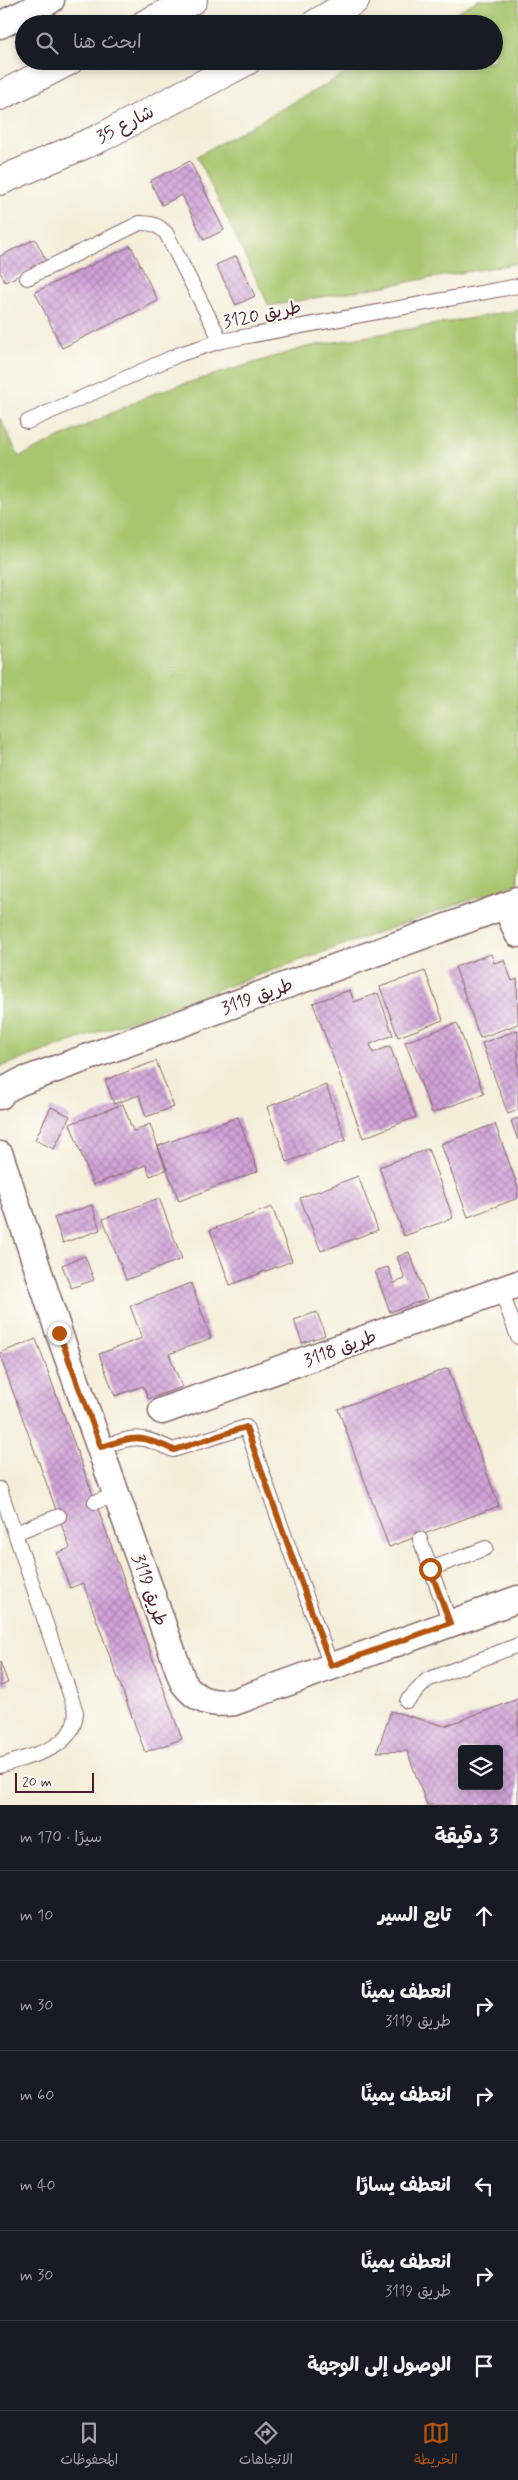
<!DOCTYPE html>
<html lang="ar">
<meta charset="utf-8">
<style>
body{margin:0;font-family:Mynerve,"Playpen Sans Arabic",sans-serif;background:#20242c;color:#f1f3f6;direction:rtl}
.controls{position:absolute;right:15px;bottom:15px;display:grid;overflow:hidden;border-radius:5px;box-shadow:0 2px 8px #0003}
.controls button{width:45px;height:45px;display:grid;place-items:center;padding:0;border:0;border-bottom:1px solid #363941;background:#171b24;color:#f1f3f6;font:25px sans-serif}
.scale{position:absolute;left:15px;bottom:12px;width:79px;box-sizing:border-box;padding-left:5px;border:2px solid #4a1f2b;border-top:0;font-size:14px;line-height:18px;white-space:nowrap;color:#4a1f2b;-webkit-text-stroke:4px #fdfcf7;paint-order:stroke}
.stop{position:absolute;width:15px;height:15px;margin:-11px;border:4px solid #b45309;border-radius:50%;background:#fff}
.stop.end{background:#b45309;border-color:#fff;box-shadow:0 1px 5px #0008}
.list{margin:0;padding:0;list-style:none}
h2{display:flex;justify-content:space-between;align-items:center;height:65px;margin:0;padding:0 20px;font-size:21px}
h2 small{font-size:16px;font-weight:400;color:#9ea1a6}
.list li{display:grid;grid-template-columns:32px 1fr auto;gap:15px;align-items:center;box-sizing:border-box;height:90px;padding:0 20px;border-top:1px solid #363941}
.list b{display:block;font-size:19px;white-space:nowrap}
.list p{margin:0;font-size:16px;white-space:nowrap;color:#9ea1a6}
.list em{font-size:16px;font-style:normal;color:#9ea1a6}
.icon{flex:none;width:28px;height:28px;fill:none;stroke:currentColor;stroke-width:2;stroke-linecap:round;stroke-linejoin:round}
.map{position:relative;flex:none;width:518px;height:1805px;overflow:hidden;direction:ltr}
.search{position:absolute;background:#171b24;box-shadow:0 2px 8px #0003;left:15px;right:15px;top:15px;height:55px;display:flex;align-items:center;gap:12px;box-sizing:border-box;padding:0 18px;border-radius:28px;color:#9ea1a6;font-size:19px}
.sheet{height:605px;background:#171b24}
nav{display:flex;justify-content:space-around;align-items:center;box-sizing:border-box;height:70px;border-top:1px solid #363941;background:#171b24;font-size:14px;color:#9ea1a6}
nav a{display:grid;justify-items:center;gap:2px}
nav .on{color:#b45309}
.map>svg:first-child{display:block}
.green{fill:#a8c66e;stroke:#79724c}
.building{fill:url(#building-cross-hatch);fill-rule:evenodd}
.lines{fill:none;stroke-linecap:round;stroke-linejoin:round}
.service-casing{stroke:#866768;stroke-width:16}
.minor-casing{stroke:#866768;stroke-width:29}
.secondary-casing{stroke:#866768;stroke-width:30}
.service{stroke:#fff;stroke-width:14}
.minor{stroke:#fff;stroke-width:26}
.secondary{stroke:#fff;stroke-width:28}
.route{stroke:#b45309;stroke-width:6}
.labels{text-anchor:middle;stroke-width:4.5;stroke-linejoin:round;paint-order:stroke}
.street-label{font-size:18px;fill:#4a1f2b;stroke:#fdfcf7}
</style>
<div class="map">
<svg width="518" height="1805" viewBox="0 0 518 1805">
<defs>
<pattern id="building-cross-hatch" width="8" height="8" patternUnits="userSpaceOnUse" patternTransform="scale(1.25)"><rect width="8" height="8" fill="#d1a3d9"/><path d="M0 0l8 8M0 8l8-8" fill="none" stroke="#ac84b0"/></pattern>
</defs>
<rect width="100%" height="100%" fill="#fdfcf7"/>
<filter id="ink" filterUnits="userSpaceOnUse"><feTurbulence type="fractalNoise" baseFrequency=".02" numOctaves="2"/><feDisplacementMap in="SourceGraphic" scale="10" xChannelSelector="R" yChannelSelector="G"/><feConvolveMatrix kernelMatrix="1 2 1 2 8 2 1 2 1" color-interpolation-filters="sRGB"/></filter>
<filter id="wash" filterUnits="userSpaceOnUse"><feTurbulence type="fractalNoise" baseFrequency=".0096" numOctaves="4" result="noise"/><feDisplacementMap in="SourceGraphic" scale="20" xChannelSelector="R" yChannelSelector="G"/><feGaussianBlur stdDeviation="1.12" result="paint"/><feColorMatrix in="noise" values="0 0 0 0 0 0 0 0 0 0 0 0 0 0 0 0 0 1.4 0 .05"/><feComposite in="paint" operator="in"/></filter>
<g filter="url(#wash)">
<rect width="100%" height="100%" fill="#f4eed9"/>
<path class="green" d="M 478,0 L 518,0 L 518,263 L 269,306 L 197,156 L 368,61 L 494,61 L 494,24 L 436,24 Z
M 518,310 L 518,883 L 0,1067 L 0,418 L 19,457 L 154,393 L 306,347 Z"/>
<g id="blocks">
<path class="building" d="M 190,161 L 224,230 L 204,240 L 182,195 L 162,205 L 150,181 Z
M 35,239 L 47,262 L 5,282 L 0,272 L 0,256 Z
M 131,246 L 158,301 L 62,348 L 35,292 Z
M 236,256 L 255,296 L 236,305 L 216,265 Z
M 491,954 L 494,963 L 504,960 L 512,981 L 517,979 L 518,1024 L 480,1038 L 455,967 Z
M 425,971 L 443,1020 L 398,1037 L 380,987 Z
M 350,990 L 354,1002 L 378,993 L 393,1035 L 370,1044 L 373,1053 L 390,1046 L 416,1117 L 363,1138 L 313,1003 Z
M 457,1023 L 484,1094 L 432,1113 L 405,1042 Z
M 518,1030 L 518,1110 L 508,1114 L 482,1043 Z
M 156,1061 L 174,1107 L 146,1117 L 139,1095 L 114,1104 L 105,1080 Z
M 326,1085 L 346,1140 L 287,1162 L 267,1107 Z
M 123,1104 L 133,1131 L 150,1124 L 166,1170 L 150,1176 L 146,1165 L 93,1185 L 70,1124 Z
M 51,1107 L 70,1116 L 54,1149 L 35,1140 Z
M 238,1117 L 258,1171 L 179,1201 L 158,1146 Z
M 518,1118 L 518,1140 L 511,1121 Z
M 495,1124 L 518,1187 L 518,1198 L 468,1217 L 441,1144 Z
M 428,1149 L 453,1218 L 404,1236 L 379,1167 Z
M 358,1176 L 378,1230 L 321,1251 L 300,1198 Z
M 159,1198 L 182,1259 L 126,1280 L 103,1219 Z
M 92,1205 L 100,1230 L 63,1243 L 54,1218 Z
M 272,1207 L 292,1261 L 230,1285 L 210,1230 Z
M 409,1252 L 427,1299 L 390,1312 L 375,1271 L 388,1267 L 394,1283 L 405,1279 L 397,1257 Z
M 85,1256 L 94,1280 L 71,1288 L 62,1265 Z
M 191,1283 L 211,1338 L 169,1354 L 182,1387 L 148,1399 L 143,1386 L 115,1396 L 99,1354 L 142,1338 L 130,1306 Z
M 317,1312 L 325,1335 L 302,1343 L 294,1320 Z
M 36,1339 L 182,1739 L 145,1752 L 83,1583 L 70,1588 L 57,1553 L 70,1548 L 0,1356 L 0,1353 Z
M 448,1368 L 499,1506 L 389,1547 L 338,1409 Z
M 0,1662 L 8,1683 L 0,1686 Z
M 518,1699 L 518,1805 L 427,1805 L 407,1751 L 377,1752 L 391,1711 L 445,1726 ZM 462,1749 L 499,1749 L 499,1786 L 462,1786 Z"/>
</g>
</g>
<g filter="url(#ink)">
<use href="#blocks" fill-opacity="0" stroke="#866768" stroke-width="1"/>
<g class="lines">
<defs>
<path id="service" d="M 27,278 L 140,223 C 152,223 158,225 166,233 L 221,341
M 27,422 L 180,354 L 221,341 L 518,286
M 501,1290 L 518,1337
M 101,1447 C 136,1436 140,1434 173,1450 L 246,1427 L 331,1666
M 0,1489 L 76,1712 C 74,1751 30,1755 0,1766
M 95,1502 L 117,1495
M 15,1533 L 59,1516
M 420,1539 L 450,1623
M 430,1569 L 486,1548
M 407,1701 L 427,1680 L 518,1645"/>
<path id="minor" d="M 0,25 L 51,0
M 506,906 L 518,934
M 0,1096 L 3,1091 L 20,1082 L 518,901
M 0,1155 L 59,1333 L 183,1682 C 196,1701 211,1705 234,1702 L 518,1599
M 162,1411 L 518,1284"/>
<path id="secondary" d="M 145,24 L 193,0
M 315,24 L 355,0
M 0,96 L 69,61
M 0,181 L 100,138 L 247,61"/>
</defs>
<use href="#service" class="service-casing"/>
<use href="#minor" class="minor-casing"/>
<use href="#secondary" class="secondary-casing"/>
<use href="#service" class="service"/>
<use href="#minor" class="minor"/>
<use href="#secondary" class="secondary"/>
</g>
</g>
<g class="lines" filter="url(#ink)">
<path class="route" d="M 59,1333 L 101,1447 C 136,1436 139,1434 174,1450 L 246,1427 L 331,1666 L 450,1623 L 430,1569"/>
</g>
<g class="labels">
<g class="street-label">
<text transform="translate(125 124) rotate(-27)" y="6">شارع 35</text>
<text transform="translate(262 314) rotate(-11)" y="6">طريق 3120</text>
<text transform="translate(257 996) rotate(-20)" y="6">طريق 3119</text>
<text transform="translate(340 1348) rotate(-20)" y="6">طريق 3118</text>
<text transform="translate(150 1590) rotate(71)" y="6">طريق 3119</text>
</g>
</g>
</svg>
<div class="controls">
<button><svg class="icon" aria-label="layers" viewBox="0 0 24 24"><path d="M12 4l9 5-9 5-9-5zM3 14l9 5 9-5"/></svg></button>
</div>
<div class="scale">20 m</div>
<div class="stop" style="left:430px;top:1569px"></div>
<div class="stop end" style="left:59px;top:1333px"></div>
<div class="search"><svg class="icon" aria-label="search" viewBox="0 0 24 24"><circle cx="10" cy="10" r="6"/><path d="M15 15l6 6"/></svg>ابحث هنا</div>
</div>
<section class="sheet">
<h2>3 دقيقة<small>سيرًا · 170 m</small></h2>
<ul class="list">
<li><svg class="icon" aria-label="ahead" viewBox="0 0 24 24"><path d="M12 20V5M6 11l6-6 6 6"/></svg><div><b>تابع السير</b></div><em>10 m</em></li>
<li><svg class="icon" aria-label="right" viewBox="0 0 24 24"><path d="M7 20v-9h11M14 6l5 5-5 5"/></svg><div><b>انعطف يمينًا</b><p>طريق 3119</p></div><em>30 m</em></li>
<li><svg class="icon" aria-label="right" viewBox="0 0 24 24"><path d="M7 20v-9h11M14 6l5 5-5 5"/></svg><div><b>انعطف يمينًا</b></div><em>60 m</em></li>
<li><svg class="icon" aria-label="left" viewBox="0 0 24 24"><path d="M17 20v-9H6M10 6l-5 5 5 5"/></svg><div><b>انعطف يسارًا</b></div><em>40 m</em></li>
<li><svg class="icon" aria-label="right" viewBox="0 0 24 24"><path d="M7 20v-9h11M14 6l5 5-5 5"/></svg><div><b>انعطف يمينًا</b><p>طريق 3119</p></div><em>30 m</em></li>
<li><svg class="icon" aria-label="arrive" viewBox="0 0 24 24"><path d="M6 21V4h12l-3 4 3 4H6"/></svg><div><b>الوصول إلى الوجهة</b></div></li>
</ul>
</section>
<nav>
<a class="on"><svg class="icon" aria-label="map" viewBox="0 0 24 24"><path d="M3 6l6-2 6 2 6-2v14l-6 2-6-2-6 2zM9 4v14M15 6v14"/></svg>الخريطة</a>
<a><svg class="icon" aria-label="directions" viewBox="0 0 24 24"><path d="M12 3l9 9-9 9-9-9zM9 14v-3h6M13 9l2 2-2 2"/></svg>الاتجاهات</a>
<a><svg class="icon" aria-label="saved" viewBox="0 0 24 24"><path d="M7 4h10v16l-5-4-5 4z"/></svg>المحفوظات</a>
</nav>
